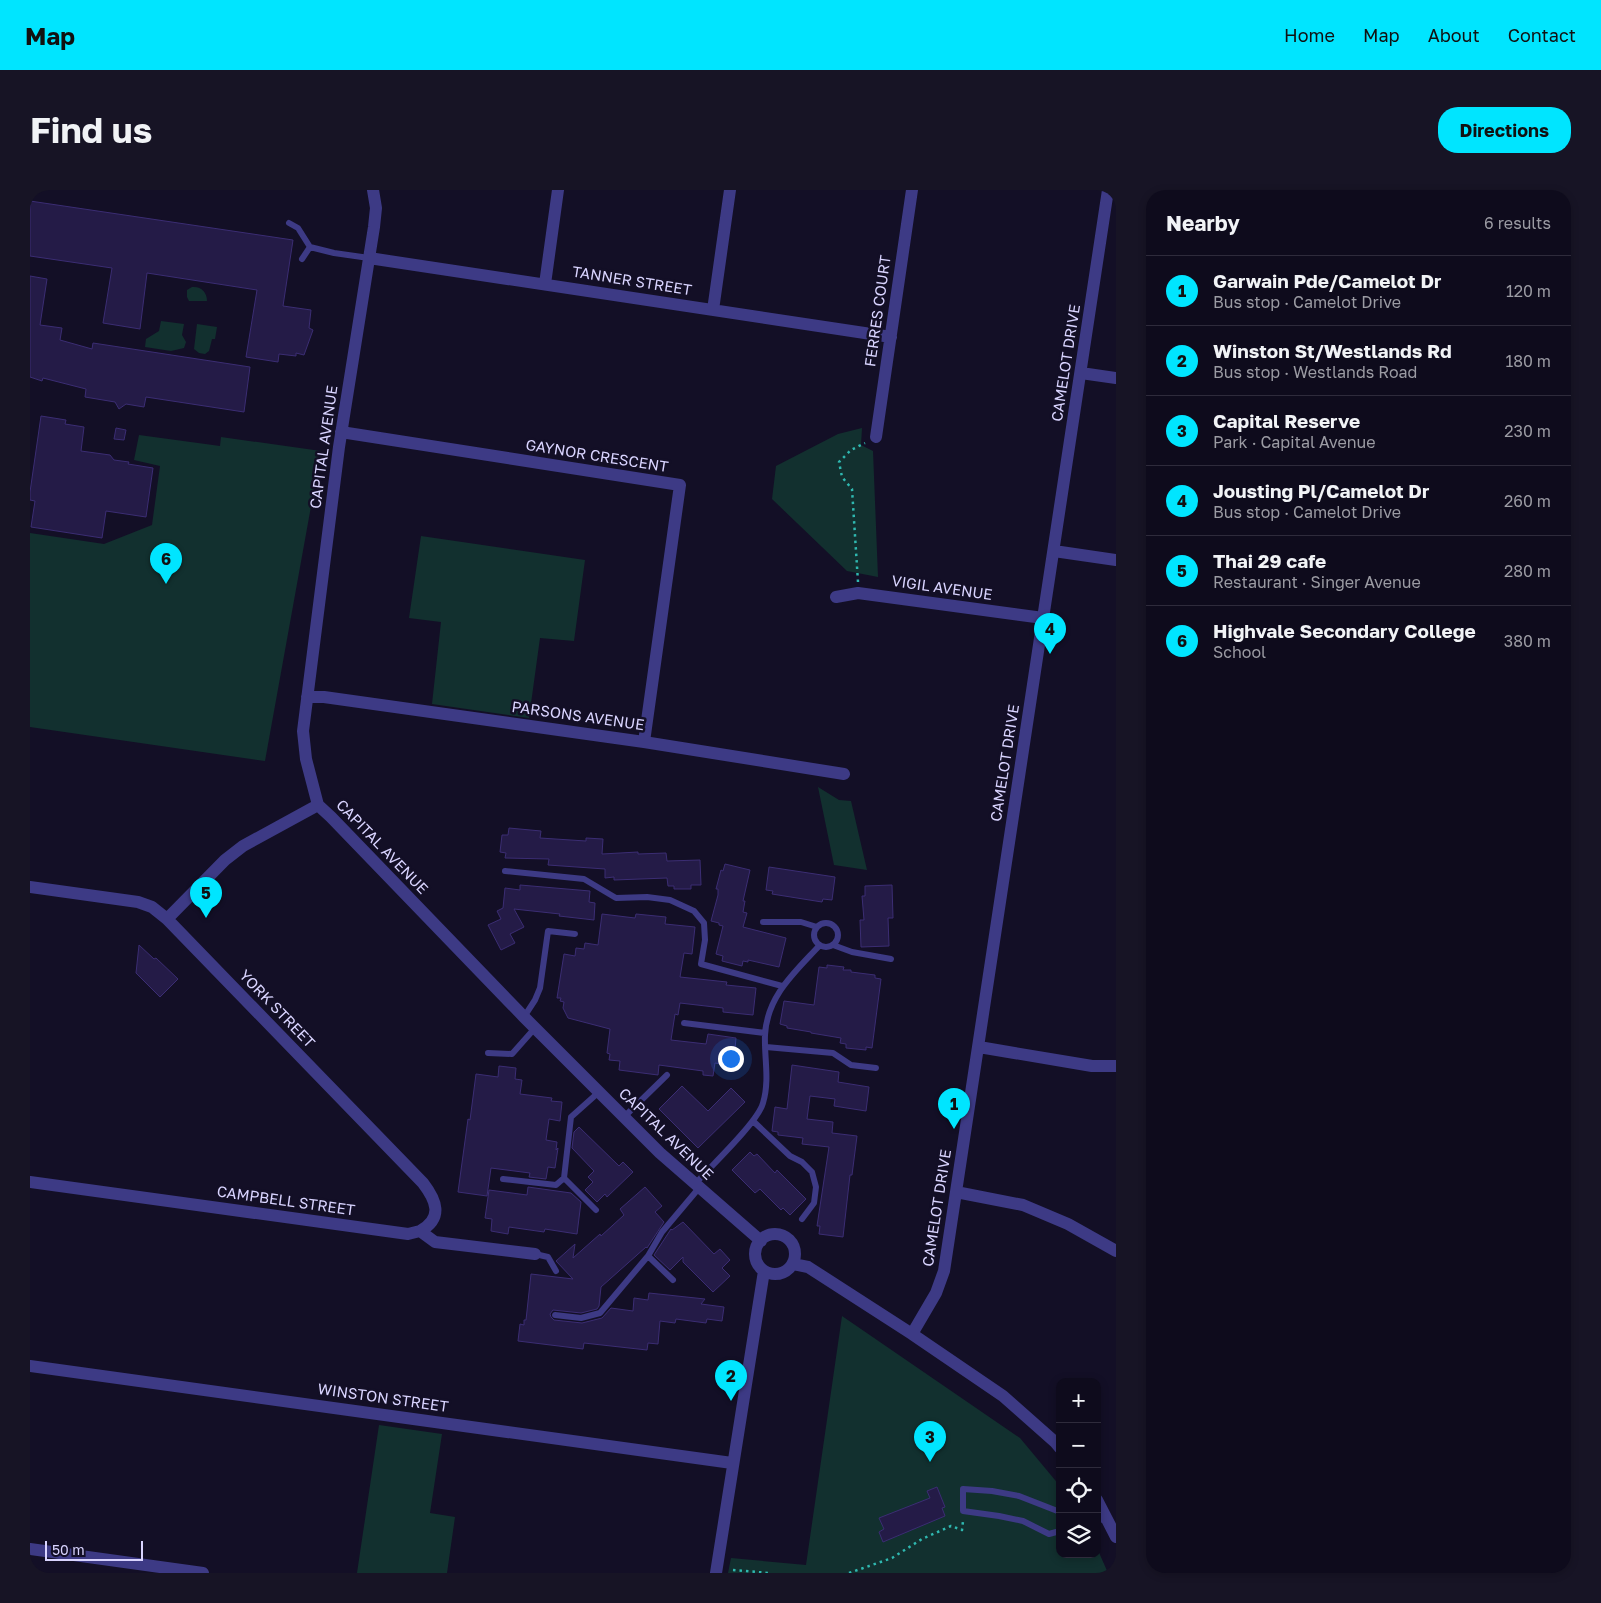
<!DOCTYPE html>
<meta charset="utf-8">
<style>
body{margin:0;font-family:"Golos Text",sans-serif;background:#171425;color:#f1f3f6}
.controls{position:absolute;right:15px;bottom:15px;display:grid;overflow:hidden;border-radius:10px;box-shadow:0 2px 8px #0003}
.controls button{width:45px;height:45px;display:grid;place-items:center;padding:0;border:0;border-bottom:1px solid #2e2b3b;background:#0e0b1c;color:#f1f3f6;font:25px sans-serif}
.scale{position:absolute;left:15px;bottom:12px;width:98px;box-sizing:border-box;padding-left:5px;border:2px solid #d9d4ff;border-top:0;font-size:14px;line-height:18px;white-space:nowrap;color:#d9d4ff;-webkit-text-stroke:4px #130f26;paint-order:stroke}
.you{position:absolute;left:700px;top:868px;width:18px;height:18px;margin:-12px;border:4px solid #fff;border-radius:50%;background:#1a73e8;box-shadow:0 0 0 8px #1a73e833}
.badge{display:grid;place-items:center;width:32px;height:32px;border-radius:50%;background:#00e5ff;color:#111;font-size:16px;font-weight:700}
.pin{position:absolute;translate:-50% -41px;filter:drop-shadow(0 1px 2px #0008)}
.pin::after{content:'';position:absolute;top:26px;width:18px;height:15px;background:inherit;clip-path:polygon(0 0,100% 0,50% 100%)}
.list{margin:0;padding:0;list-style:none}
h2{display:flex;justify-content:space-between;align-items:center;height:65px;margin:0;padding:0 20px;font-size:21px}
h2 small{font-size:16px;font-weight:400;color:#9b9ba3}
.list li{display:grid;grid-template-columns:32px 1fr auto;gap:15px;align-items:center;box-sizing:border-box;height:70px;padding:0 20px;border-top:1px solid #2e2b3b}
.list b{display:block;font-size:19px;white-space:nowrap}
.list p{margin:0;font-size:16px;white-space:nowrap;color:#9b9ba3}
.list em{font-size:16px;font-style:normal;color:#9b9ba3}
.icon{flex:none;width:28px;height:28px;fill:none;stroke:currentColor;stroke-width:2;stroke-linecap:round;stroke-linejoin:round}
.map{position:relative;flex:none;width:1086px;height:1383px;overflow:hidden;border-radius:20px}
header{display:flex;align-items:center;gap:30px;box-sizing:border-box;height:70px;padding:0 25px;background:#00e5ff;color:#111}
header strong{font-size:24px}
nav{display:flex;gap:28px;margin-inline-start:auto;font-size:18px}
.intro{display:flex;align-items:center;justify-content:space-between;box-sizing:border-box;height:120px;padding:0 30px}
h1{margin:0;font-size:35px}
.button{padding:12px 22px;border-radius:20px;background:#00e5ff;color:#111;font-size:18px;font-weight:700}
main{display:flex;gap:30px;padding:0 30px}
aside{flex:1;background:#0e0b1c;border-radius:20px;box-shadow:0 2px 8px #0003}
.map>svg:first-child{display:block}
.green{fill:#12302f}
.building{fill:#241b47;stroke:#3b2d73}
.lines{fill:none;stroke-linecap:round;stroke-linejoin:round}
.path{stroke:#2fb8b0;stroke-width:2.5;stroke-dasharray:2.5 4;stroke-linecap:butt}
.service{stroke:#3d3a85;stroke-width:6}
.minor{stroke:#3d3a85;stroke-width:12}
.labels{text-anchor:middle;stroke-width:5;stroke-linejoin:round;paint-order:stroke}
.street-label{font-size:15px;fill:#d9d4ff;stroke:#130f26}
</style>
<header>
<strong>Map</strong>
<nav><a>Home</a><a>Map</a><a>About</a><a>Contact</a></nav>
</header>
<div class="intro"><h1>Find us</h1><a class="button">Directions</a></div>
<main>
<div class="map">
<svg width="1086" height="1383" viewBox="0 0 1086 1383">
<rect width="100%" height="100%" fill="#130f26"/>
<path class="green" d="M 162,97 C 171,96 177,102 177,111 L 159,111 L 157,107 L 157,100 Z
M 131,131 L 154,134 L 152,145 L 156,152 L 154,158 L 141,161 L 115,157 L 116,149 L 129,141 Z
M 167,134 L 187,137 L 185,149 L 182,149 L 179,161 L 175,164 L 169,163 L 164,159 Z
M 832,238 L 831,255 L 843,261 L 848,387 L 817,381 L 742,309 L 746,276 L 808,244 Z
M 109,245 L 190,256 L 191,247 L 291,261 L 235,571 L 0,537 L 0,343 L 74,354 L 122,335 L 130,276 L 104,270 Z
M 391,346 L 555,370 L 544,451 L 510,448 L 499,528 L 402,514 L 411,432 L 379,428 Z
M 788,597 L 809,610 L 821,611 L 837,680 L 804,675 Z
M 812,1126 L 990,1248 L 1030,1296 L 1030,1364 L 1067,1364 L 1067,1358 L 1078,1383 L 698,1383 L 701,1368 L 776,1375 Z
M 349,1235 L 412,1244 L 400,1323 L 425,1327 L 417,1383 L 327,1383 Z"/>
<path class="building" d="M 0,11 L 263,50 L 253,116 L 281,120 L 279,138 L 283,140 L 274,165 L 266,163 L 266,166 L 249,164 L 248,172 L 216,167 L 227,100 L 117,83 L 110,139 L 73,133 L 82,78 L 0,66 Z
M 0,86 L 17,89 L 10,135 L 32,138 L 30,150 L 62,159 L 63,153 L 220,177 L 214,222 L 116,207 L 114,217 L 96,214 L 89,219 L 85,212 L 55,207 L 56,199 L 13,188 L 12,191 L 0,187 Z
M 11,226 L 36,230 L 35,234 L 54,237 L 51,261 L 80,265 L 84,270 L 99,272 L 98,274 L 123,278 L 116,327 L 76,321 L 72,348 L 1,337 L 5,311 L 0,310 L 0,302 Z
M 86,238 L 96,240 L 94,250 L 84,249 Z
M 479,638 L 511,641 L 510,648 L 556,651 L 556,648 L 573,649 L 572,664 L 608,662 L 608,664 L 636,663 L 637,671 L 670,670 L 671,695 L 661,695 L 661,699 L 644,699 L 644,696 L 638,696 L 637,688 L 584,690 L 584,687 L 575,688 L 575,679 L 518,675 L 519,669 L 475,668 L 476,663 L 470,662 L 472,645 L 478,645 Z
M 695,674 L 720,680 L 713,711 L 715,711 L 713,722 L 717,723 L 713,737 L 756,748 L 749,777 L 718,770 L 718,772 L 713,771 L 712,776 L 692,771 L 693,766 L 686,764 L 693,736 L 689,735 L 689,733 L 681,731 L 688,705 L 688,699 L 686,699 L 691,680 L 693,681 Z
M 739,677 L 805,687 L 802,710 L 793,709 L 792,712 L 742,704 L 743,701 L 736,700 Z
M 490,695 L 560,701 L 559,712 L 565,713 L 564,730 L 529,726 L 530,724 L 484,719 L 494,737 L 480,744 L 485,753 L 471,760 L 458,735 L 471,729 L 467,721 L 473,718 L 475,698 L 490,700 Z
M 862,695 L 863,728 L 858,728 L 859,756 L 831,757 L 830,730 L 834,730 L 832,706 L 835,706 L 835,696 Z
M 572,724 L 605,728 L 606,724 L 636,727 L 635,734 L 665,737 L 662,764 L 654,763 L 650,787 L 697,792 L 696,795 L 726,798 L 723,825 L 693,822 L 693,818 L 650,813 L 648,825 L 645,824 L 641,850 L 676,854 L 678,844 L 706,848 L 705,859 L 696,858 L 696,865 L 692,864 L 691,874 L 685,873 L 683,886 L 673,885 L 673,881 L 629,875 L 628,885 L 589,880 L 590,871 L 579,870 L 580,864 L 577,863 L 580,839 L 538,828 L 533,818 L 534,812 L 530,811 L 531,808 L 527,808 L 534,764 L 545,766 L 546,758 L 554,759 L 555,753 L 568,755 Z
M 109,755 L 124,769 L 126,768 L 148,789 L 130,807 L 106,783 Z
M 797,775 L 814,777 L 813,780 L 821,780 L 821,782 L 845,785 L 845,788 L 851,789 L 842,858 L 836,857 L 836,860 L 816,858 L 816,854 L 810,853 L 811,848 L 781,843 L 781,842 L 757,838 L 757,836 L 750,834 L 754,811 L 784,815 L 789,777 L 797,778 Z
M 762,875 L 809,882 L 808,892 L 839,897 L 836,921 L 804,916 L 805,909 L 780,906 L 777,929 L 803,932 L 802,943 L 827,946 L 822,985 L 820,985 L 813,1047 L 789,1044 L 790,1036 L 787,1036 L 799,957 L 772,954 L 773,948 L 748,945 L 748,942 L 742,941 L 745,917 L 757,919 Z
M 469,876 L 486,878 L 485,889 L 492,890 L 490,904 L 522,908 L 521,911 L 532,912 L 530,931 L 519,929 L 516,950 L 527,952 L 526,960 L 528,958 L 525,978 L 518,977 L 516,989 L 499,987 L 500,983 L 461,978 L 457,1006 L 428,1002 L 438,929 L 440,930 L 446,884 L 468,887 Z
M 652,896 L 678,921 L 701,898 L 715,912 L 668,958 L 629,919 Z
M 549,937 L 589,976 L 593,972 L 603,982 L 577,1007 L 575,1004 L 567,1012 L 555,1000 L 563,992 L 558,987 L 564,981 L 542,958 L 544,942 Z
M 720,962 L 724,966 L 727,964 L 745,983 L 747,980 L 776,1009 L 760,1025 L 753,1018 L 751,1020 L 730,999 L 725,1003 L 702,980 Z
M 498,997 L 541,1003 L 551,1012 L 547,1044 L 515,1039 L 514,1042 L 479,1037 L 478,1044 L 461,1041 L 462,1029 L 455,1028 L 459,1000 L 497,1005 Z
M 615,997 L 632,1016 L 625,1022 L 634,1032 L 617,1058 L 616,1057 L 571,1097 L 569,1116 L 567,1119 L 551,1123 L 523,1120 L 520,1124 L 521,1127 L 524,1130 L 552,1133 L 572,1128 L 581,1118 L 603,1121 L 604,1108 L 618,1110 L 619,1103 L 675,1109 L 671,1114 L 694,1117 L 692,1131 L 677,1129 L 676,1133 L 646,1129 L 645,1133 L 630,1131 L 628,1154 L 618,1153 L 617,1160 L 554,1153 L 553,1159 L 488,1151 L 490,1134 L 494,1135 L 494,1130 L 496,1130 L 501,1084 L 543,1089 L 526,1071 L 545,1054 L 543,1068 L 570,1044 L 571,1046 L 594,1025 L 590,1019 Z
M 653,1032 L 684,1064 L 690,1059 L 700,1070 L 692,1078 L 700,1086 L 683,1102 L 653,1072 L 653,1067 L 640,1080 L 624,1065 L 641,1039 L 642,1040 Z
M 907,1297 L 915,1317 L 912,1318 L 915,1326 L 853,1352 L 849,1342 L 854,1339 L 849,1328 L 900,1308 L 897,1301 Z"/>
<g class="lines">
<path class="path" d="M 828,392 L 822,299 L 812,287 L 809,272 L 821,260 L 835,253
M 703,1380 L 739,1383
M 819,1383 L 862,1368 L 892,1349 L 921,1336 L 932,1340 L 933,1331"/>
<path class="service" d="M 259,33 L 268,38 L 280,57 L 304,63 L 339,68
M 272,69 L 280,57
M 475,681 L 554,689 L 586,708 L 617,707 L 640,710 L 664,721 L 674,733 L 675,750 L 671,774 L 752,796
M 733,732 L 771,732 L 787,737
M784 745a12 12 0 1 1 24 0a12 12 0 1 1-24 0Z
M 803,755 L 822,762 L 861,769
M 494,827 L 505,810 L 510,798 L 518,741 L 545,744
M 654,833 L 735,843
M 736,857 L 803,863 L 821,875 L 846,878
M 458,863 L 482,864 L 505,838
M 594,927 L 637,885
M 723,931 L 760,966 L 772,972 L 782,982 L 786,997 L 784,1013 L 772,1029
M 534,988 L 566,1020
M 473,989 L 526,995 L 534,988 L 541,927 L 569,902
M 665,994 C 680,977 728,932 733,913 C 740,890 734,867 735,845 C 737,806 765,782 789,756
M 505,1064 L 518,1067 L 526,1081
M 618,1066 L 643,1090
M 525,1125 L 551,1128 L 570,1123 L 618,1066 L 632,1042 L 669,998
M 1030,1322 L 989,1306 L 962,1301 L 933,1299 L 933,1321 L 969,1326 L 993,1331 L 1019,1344 L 1030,1341
M 1067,1331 L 1077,1328"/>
<path class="minor" d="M 343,0 L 346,18 L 344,37 L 309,257 L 273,541 L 276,569 L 288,615 L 301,627 L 494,827 L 630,963 L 731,1051
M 339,68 L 861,147
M 515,94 L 528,0
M 683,120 L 700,0
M 1051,183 L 1086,188
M 311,242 L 650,295 L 614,552
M 846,247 L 882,0
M 1024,361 L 1086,370
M 806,407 L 828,403 L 1013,428
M 277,507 L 294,507 L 614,552 L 814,584
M 0,697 L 108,712 L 122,717 L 137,729 L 393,993 C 406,1010 414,1028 390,1041
M 137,729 L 195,670 L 213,656 L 288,615
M 949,857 L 1062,876 L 1086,876
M 0,992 L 378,1044 L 390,1041 L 405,1052 L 505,1064
M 926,1002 L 993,1015 L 1038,1034 L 1086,1061
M725 1064a20 20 0 1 1 40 0a20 20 0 1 1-40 0Z
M 763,1074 L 778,1077 L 882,1144 L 973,1206 L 1025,1252 L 1030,1258
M 882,1144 L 906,1103 L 914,1081 L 1078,0
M 0,1176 L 702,1273
M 1067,1310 L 1086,1347
M 0,1359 L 173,1383
M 686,1383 L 734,1081"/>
</g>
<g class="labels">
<g class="street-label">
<text transform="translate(602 91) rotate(9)" y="5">TANNER STREET</text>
<text transform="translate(848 121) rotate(-82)" y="5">FERRES COURT</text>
<text transform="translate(1036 173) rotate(-81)" y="5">CAMELOT DRIVE</text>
<text transform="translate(294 257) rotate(-82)" y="5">CAPITAL AVENUE</text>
<text transform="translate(567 266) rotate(9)" y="5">GAYNOR CRESCENT</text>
<text transform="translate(912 398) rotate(8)" y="5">VIGIL AVENUE</text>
<text transform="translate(548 526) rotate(8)" y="5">PARSONS AVENUE</text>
<text transform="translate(975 573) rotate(-81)" y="5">CAMELOT DRIVE</text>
<text transform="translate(352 657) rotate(46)" y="5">CAPITAL AVENUE</text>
<text transform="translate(247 819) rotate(46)" y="5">YORK STREET</text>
<text transform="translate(636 944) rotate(44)" y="5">CAPITAL AVENUE</text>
<text transform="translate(256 1011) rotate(8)" y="5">CAMPBELL STREET</text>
<text transform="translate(907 1018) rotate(-81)" y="5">CAMELOT DRIVE</text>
<text transform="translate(353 1208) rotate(8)" y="5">WINSTON STREET</text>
</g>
</g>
</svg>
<div class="controls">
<button>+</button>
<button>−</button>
<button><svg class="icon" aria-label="locate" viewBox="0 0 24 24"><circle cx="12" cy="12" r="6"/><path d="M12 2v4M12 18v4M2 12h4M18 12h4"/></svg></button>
<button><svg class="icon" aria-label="layers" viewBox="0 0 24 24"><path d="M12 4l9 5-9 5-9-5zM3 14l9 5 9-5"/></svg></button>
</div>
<div class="scale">50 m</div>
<div class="you"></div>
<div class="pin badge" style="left:924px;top:939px">1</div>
<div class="pin badge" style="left:701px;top:1211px">2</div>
<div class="pin badge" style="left:900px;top:1272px">3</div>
<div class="pin badge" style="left:1020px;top:464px">4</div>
<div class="pin badge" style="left:176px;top:728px">5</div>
<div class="pin badge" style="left:136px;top:394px">6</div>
</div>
<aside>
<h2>Nearby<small>6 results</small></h2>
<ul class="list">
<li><span class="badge">1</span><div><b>Garwain Pde/Camelot Dr</b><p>Bus stop · Camelot Drive</p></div><em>120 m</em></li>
<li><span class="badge">2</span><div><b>Winston St/Westlands Rd</b><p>Bus stop · Westlands Road</p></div><em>180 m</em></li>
<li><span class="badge">3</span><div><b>Capital Reserve</b><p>Park · Capital Avenue</p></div><em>230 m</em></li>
<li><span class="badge">4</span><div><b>Jousting Pl/Camelot Dr</b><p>Bus stop · Camelot Drive</p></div><em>260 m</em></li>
<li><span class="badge">5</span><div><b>Thai 29 cafe</b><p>Restaurant · Singer Avenue</p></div><em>280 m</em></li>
<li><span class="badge">6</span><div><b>Highvale Secondary College</b><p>School</p></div><em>380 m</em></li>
</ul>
</aside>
</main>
